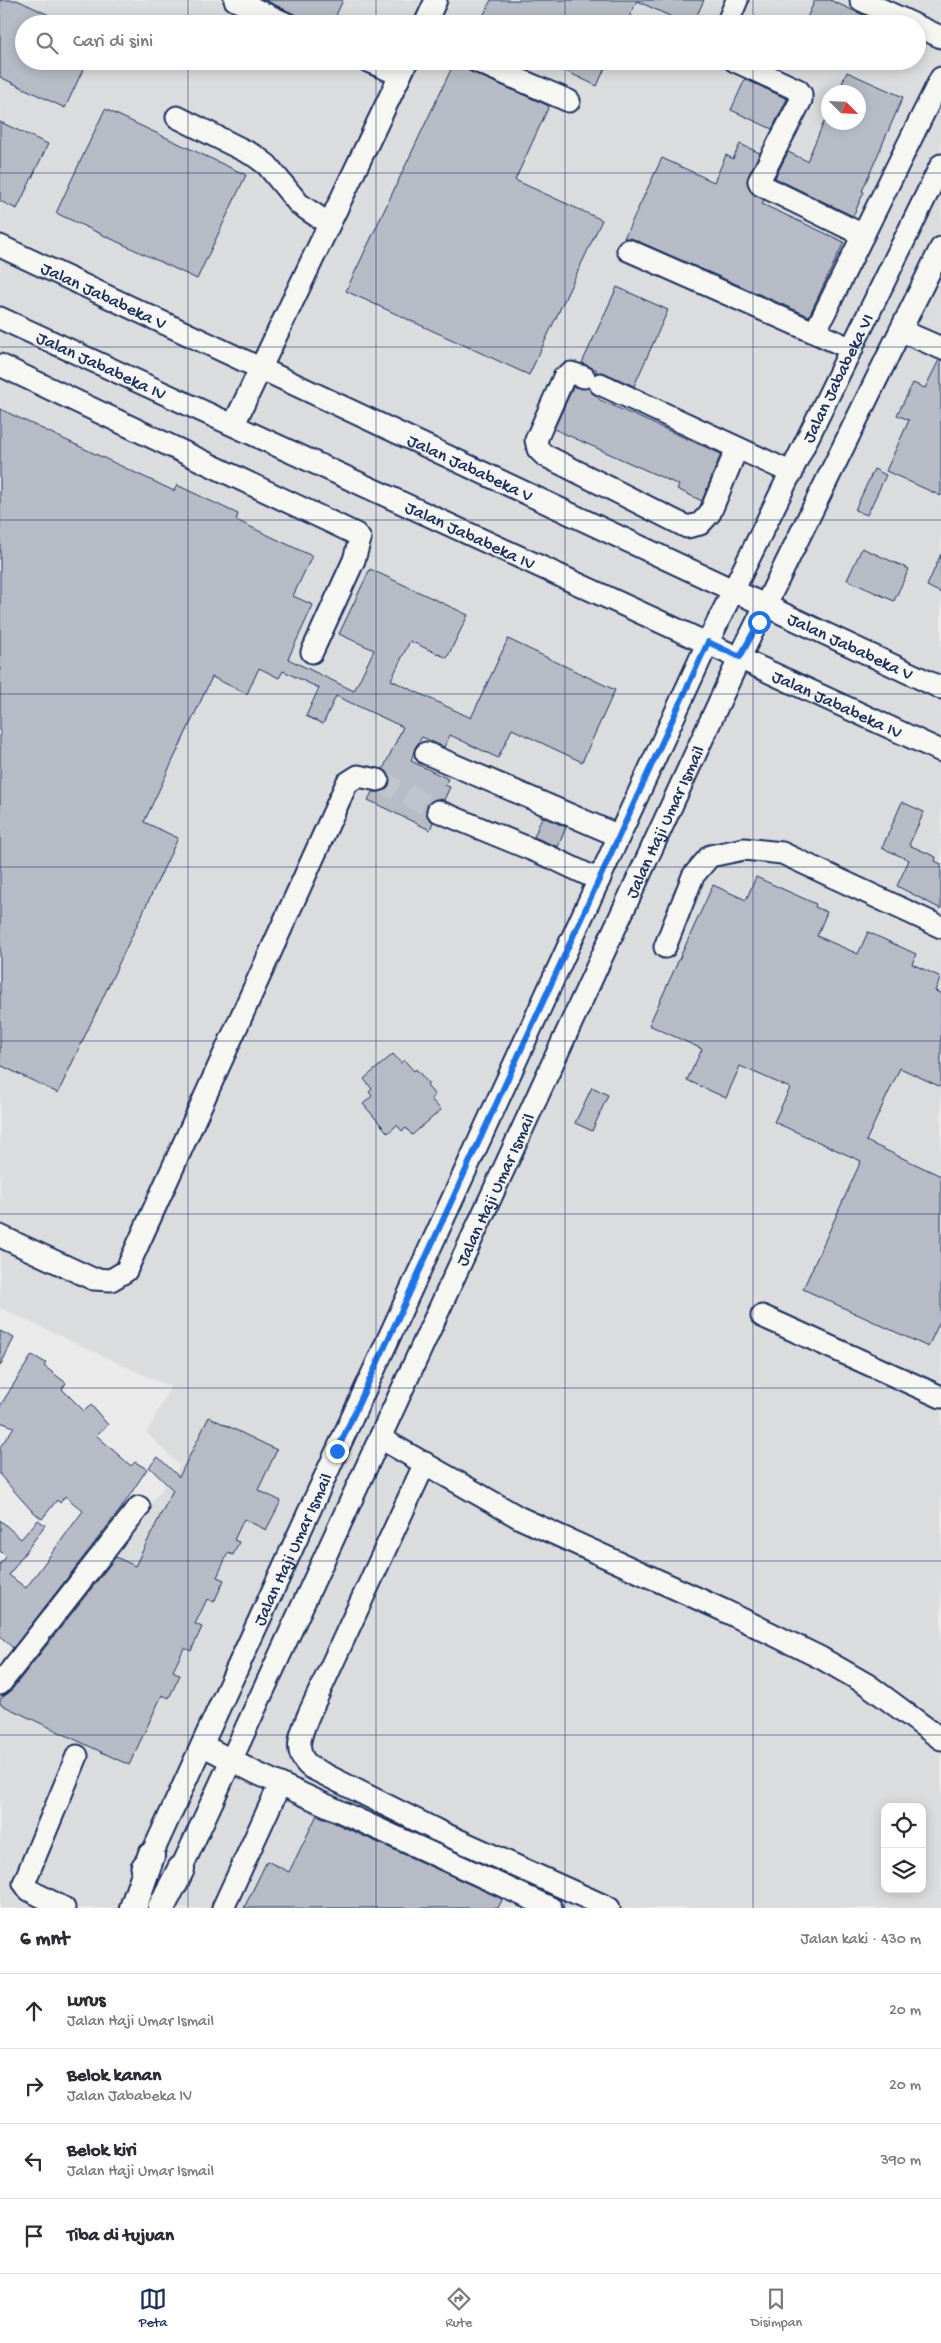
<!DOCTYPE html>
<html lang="id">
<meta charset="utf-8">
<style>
body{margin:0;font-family:"Gochi Hand",sans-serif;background:#f2f2f3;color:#2b2b33}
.controls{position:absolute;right:15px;bottom:15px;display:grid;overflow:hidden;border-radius:10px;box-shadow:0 2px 12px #0003}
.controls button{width:45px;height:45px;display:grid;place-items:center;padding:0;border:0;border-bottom:1px solid #e1e1e2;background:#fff;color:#2b2b33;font:25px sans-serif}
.compass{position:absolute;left:821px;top:85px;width:45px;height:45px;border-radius:50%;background:#fff;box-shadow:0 2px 12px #0003;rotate:114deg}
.stop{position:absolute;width:15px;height:15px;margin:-11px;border:4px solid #1a73e8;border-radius:50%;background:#fff}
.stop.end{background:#1a73e8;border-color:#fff;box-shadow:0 1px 5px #0008}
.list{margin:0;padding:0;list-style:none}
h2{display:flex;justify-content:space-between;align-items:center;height:65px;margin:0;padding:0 20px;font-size:21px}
h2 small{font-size:16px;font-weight:400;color:#7c7c81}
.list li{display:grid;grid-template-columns:32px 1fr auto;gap:15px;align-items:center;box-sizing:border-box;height:75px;padding:0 20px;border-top:1px solid #e1e1e2}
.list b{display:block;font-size:19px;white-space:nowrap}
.list p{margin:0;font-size:16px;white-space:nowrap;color:#7c7c81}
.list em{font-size:16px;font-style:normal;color:#7c7c81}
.icon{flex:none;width:28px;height:28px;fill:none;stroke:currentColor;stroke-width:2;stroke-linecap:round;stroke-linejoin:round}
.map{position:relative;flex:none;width:941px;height:1908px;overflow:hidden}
.search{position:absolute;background:#fff;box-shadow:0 2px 12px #0003;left:15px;right:15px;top:15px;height:55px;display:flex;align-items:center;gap:12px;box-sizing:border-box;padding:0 18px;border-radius:28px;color:#7c7c81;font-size:19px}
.sheet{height:365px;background:#fff}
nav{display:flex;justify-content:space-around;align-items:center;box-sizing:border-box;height:70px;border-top:1px solid #e1e1e2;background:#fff;font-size:14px;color:#7c7c81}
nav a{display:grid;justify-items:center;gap:2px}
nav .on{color:#1b2f5e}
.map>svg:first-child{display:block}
.built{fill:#dadcde;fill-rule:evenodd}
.building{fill:#b6bbc6;stroke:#1b2f5e}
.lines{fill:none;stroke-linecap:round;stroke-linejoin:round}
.minor-tunnel{stroke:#c0c5cd;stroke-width:21;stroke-dasharray:21 11;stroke-linecap:butt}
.minor-casing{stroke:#1b2f5e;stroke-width:25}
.major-casing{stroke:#1b2f5e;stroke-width:30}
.minor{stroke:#f6f6f2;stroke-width:21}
.major{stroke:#f6f6f2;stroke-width:26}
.route{stroke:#1a73e8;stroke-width:6}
.grid{fill:none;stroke:#1b2f5e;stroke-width:1;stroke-opacity:0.55}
.labels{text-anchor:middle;stroke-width:5;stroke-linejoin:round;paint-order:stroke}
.street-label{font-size:18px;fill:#1b2f5e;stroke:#f6f6f2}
</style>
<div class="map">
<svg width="941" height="1908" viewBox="0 0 941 1908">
<rect width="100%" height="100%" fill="#e9eae9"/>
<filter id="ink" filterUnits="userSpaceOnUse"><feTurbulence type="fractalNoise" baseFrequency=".02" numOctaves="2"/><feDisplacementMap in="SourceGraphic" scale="10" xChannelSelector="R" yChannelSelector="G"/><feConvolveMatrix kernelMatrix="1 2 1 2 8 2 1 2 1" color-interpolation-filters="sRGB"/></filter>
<g filter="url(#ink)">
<path class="built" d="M 0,0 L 941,0 L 941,1908 L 0,1908 L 0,1695 L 180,1466 L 147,1433 L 170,1387 L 0,1308 ZM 24,24 L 917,24 L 917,61 L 24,61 ZM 828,92 L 858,92 L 858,122 L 828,122 ZM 885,1807 L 922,1807 L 922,1889 L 885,1889 Z"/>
<path class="building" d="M 0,0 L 17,0 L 68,24 L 24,24 L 24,61 L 87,61 L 65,108 L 0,77 Z
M 265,0 L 343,0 L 332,24 L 315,24 Z
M 491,0 L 704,0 L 693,24 L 687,24 L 637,1 L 626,24 L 479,24 Z
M 815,0 L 830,0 L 883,24 L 804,24 Z
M 455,61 L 464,61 L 466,68 L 471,72 L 549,106 L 515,180 L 602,220 L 529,375 L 346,291 Z
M 545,61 L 608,61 L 597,86 Z
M 847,72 L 903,97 L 862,191 L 864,192 L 853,216 L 775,178 L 788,152 L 807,161 L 824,122 L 858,122 L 858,92 L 838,92 Z
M 745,79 L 787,99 L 772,129 L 731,110 Z
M 105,109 L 246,175 L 197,279 L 56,213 Z
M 0,122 L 48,144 L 17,209 L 0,201 Z
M 740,144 L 760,153 L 747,181 L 750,191 L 764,200 L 762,204 L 844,242 L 809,316 L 633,239 L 624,238 L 662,158 L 714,182 L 726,155 L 733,159 Z
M 617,287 L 668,310 L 634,386 L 605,373 L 595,373 L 597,370 L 582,363 Z
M 939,360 L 941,360 L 941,496 L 886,471 L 909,420 L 897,415 L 913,383 L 925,388 Z
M 573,387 L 589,388 L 600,400 L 721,454 L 702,501 L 677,489 L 679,485 L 554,429 Z
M 0,409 L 174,491 L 177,485 L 238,514 L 236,520 L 312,556 L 293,596 L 313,605 L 288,659 L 354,691 L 374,650 L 339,634 L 370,569 L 468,615 L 447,658 L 410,641 L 391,680 L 471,718 L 508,639 L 615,690 L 582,762 L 512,729 L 498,758 L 450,735 L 444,747 L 422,737 L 415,748 L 411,761 L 448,779 L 445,785 L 450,787 L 444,800 L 436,799 L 427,806 L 426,813 L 433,822 L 430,830 L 368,800 L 372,792 L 382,792 L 390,783 L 390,776 L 383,769 L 403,727 L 336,696 L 323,724 L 306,716 L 319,688 L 283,671 L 279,678 L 259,668 L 247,694 L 212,677 L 144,822 L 178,838 L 58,1093 L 0,1065 Z
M 874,469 L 886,475 L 867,515 L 855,510 Z
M 862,548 L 909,569 L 894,601 L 847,580 Z
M 941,554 L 941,593 L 927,586 Z
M 902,802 L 924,812 L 909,845 L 936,857 L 935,861 L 941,864 L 941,909 L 897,886 L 909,860 L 882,848 Z
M 542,817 L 566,827 L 558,847 L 534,837 Z
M 756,877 L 816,904 L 815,907 L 827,912 L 817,936 L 858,954 L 868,932 L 916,954 L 912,964 L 941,977 L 935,991 L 941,993 L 941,1087 L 900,1068 L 866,1141 L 941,1176 L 941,1319 L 928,1347 L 803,1289 L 861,1161 L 774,1122 L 790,1088 L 740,1066 L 726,1098 L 687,1080 L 702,1049 L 649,1025 L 713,885 L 746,900 Z
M 393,1054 L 401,1063 L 404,1060 L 414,1071 L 416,1069 L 429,1084 L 427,1086 L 435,1095 L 431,1099 L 441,1110 L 412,1135 L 406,1128 L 402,1131 L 397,1125 L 388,1133 L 363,1104 L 372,1096 L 369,1092 L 372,1089 L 364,1079 Z
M 592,1087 L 608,1095 L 592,1131 L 575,1123 Z
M 0,1331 L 14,1338 L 0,1366 Z
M 32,1355 L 46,1363 L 44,1366 L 66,1383 L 62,1389 L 84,1411 L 91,1405 L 108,1425 L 96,1435 L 131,1466 L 135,1462 L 147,1469 L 120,1510 L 13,1648 L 0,1636 L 0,1564 L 6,1557 L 0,1551 L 0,1520 L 21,1539 L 38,1520 L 45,1525 L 9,1575 L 26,1588 L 83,1511 L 65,1496 L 60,1503 L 57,1500 L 42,1519 L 31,1510 L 0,1475 L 0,1447 L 14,1427 L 0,1422 L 0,1406 Z
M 209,1417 L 277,1450 L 258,1490 L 281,1501 L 266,1530 L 244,1519 L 234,1540 L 239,1542 L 233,1555 L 228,1553 L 217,1577 L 224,1580 L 214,1602 L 207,1599 L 195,1624 L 202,1627 L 191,1651 L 184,1648 L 173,1671 L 180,1675 L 169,1698 L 162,1695 L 129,1765 L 0,1704 L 0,1699 L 10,1692 L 116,1557 L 135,1566 L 173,1490 L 149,1467 L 158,1457 L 179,1477 Z
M 317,1815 L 500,1898 L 502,1900 L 498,1908 L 244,1908 L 267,1861 L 289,1872 Z"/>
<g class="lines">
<path class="minor-tunnel" d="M 378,780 L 438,811"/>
<defs>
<g id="minor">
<path d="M 235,0 L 287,24"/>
<path d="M 861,0 L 913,24"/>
<path d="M 425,24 L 436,0"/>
<path d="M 727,24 L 737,0"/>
<path d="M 917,26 L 941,37"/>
<path d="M 368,61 L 400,75"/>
<path d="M 476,61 L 569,101"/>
<path d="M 735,61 L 798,90 L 801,94 L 801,100 L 759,181 L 761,185 L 863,235"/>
<path d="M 177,117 L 255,156 L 267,165 L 299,204 L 329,224"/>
<path id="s1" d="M 0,246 L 941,688"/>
<path d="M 628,250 L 852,349"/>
<path id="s2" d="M 0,318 L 941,751"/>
<path d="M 902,331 L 941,348"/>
<path d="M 815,332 L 941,78"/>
<path d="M 0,365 L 356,534 L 360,539 L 354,560 L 312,652"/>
<path d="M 584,377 L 571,373 L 564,377 L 536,440 L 538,449 L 544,455 L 687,527 L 700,524 L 710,513 L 737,448"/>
<path d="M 600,384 L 792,473"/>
<path d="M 234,424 L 407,61"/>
<path d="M 426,753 L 619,836"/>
<path d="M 438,811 L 550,857 L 599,880"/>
<path d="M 665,947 L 693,876 L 710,856 L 744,849 L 782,853 L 941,927"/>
<path d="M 0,1236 L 93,1279 L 111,1280 L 126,1271 L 347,783 L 358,776 L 378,780"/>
<path d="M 762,1316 L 941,1397"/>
<path d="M 380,1438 L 520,1518 L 723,1610 L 821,1658 L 868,1685 L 941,1739"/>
<path d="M 425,1463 L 309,1714 C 301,1734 292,1751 310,1767 L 436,1830 L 609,1908"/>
<path d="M 0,1684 L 139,1507"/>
<path d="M 202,1745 L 256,1773 L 551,1908"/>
<path id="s3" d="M 142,1867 L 151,1856 L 708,642 L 941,165"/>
<path id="s4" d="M 177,1884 L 181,1869 L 740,657 L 941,248"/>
<path d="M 64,1908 L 29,1890 L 24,1883 L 77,1756"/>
<path d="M 223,1908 L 280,1784"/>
</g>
<path id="major" d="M 133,1908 L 151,1856
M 161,1908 L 181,1869"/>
</defs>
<use href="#minor" class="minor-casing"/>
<use href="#major" class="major-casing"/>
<use href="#minor" class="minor"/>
<use href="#major" class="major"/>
</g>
</g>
<g class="lines" filter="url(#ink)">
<path class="route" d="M 337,1451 L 708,642 L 740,657 L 759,622"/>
</g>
<path class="grid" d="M 188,0 L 188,24M 376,0 L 376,24M 565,0 L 565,24M 753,0 L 753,24M 188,61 L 188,1908M 376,61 L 376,1908M 565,61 L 565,1908M 753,61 L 753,1908M 0,173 L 941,173M 0,347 L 941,347M 0,520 L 941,520M 0,694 L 941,694M 0,867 L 941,867M 0,1041 L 941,1041M 0,1214 L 941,1214M 0,1388 L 941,1388M 0,1561 L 941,1561M 0,1735 L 941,1735"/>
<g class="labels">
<g class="street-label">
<text dy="6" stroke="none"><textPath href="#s1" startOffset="115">Jalan Jababeka V</textPath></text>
<text dy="6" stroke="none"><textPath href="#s2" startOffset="112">Jalan Jababeka IV</textPath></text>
<text dy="6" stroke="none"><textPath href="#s3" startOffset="1644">Jalan Jababeka VI</textPath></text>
<text dy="6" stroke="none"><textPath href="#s1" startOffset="520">Jalan Jababeka V</textPath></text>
<text dy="6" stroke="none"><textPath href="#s2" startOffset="518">Jalan Jababeka IV</textPath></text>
<text dy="6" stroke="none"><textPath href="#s1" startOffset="940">Jalan Jababeka V</textPath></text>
<text dy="6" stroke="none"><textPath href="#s2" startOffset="922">Jalan Jababeka IV</textPath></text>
<text dy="6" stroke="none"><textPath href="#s4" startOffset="1169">Jalan Haji Umar Ismail</textPath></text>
<text dy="6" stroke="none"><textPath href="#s4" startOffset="764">Jalan Haji Umar Ismail</textPath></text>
<text dy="6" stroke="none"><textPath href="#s3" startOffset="352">Jalan Haji Umar Ismail</textPath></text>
</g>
</g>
</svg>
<div class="controls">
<button><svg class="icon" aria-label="locate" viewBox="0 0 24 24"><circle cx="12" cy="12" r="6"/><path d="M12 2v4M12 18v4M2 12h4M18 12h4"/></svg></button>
<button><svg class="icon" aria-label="layers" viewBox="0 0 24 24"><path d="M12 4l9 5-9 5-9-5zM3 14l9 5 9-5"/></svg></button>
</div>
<svg class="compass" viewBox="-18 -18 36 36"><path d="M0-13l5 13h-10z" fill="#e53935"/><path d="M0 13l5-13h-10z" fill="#7c7c81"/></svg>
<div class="stop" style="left:759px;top:622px"></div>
<div class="stop end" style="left:337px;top:1451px"></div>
<div class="search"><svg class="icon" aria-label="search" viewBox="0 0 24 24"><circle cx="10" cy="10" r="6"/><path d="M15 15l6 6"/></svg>Cari di sini</div>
</div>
<section class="sheet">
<h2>6 mnt<small>Jalan kaki · 430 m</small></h2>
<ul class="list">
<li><svg class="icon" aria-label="ahead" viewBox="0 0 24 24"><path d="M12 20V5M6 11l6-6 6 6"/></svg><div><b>Lurus</b><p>Jalan Haji Umar Ismail</p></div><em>20 m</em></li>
<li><svg class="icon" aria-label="right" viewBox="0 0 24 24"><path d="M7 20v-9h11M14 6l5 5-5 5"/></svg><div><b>Belok kanan</b><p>Jalan Jababeka IV</p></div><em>20 m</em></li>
<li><svg class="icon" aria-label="left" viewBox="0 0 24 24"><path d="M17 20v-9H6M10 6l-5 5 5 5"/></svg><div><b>Belok kiri</b><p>Jalan Haji Umar Ismail</p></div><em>390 m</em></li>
<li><svg class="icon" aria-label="arrive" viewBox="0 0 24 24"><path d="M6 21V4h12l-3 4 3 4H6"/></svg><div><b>Tiba di tujuan</b></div></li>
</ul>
</section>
<nav>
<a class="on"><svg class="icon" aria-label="map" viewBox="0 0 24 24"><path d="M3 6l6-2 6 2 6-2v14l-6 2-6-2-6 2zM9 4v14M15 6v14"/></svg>Peta</a>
<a><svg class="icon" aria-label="directions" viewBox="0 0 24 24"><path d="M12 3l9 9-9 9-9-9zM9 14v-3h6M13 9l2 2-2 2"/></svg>Rute</a>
<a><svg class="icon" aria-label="saved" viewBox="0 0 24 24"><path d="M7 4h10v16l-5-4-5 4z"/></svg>Disimpan</a>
</nav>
